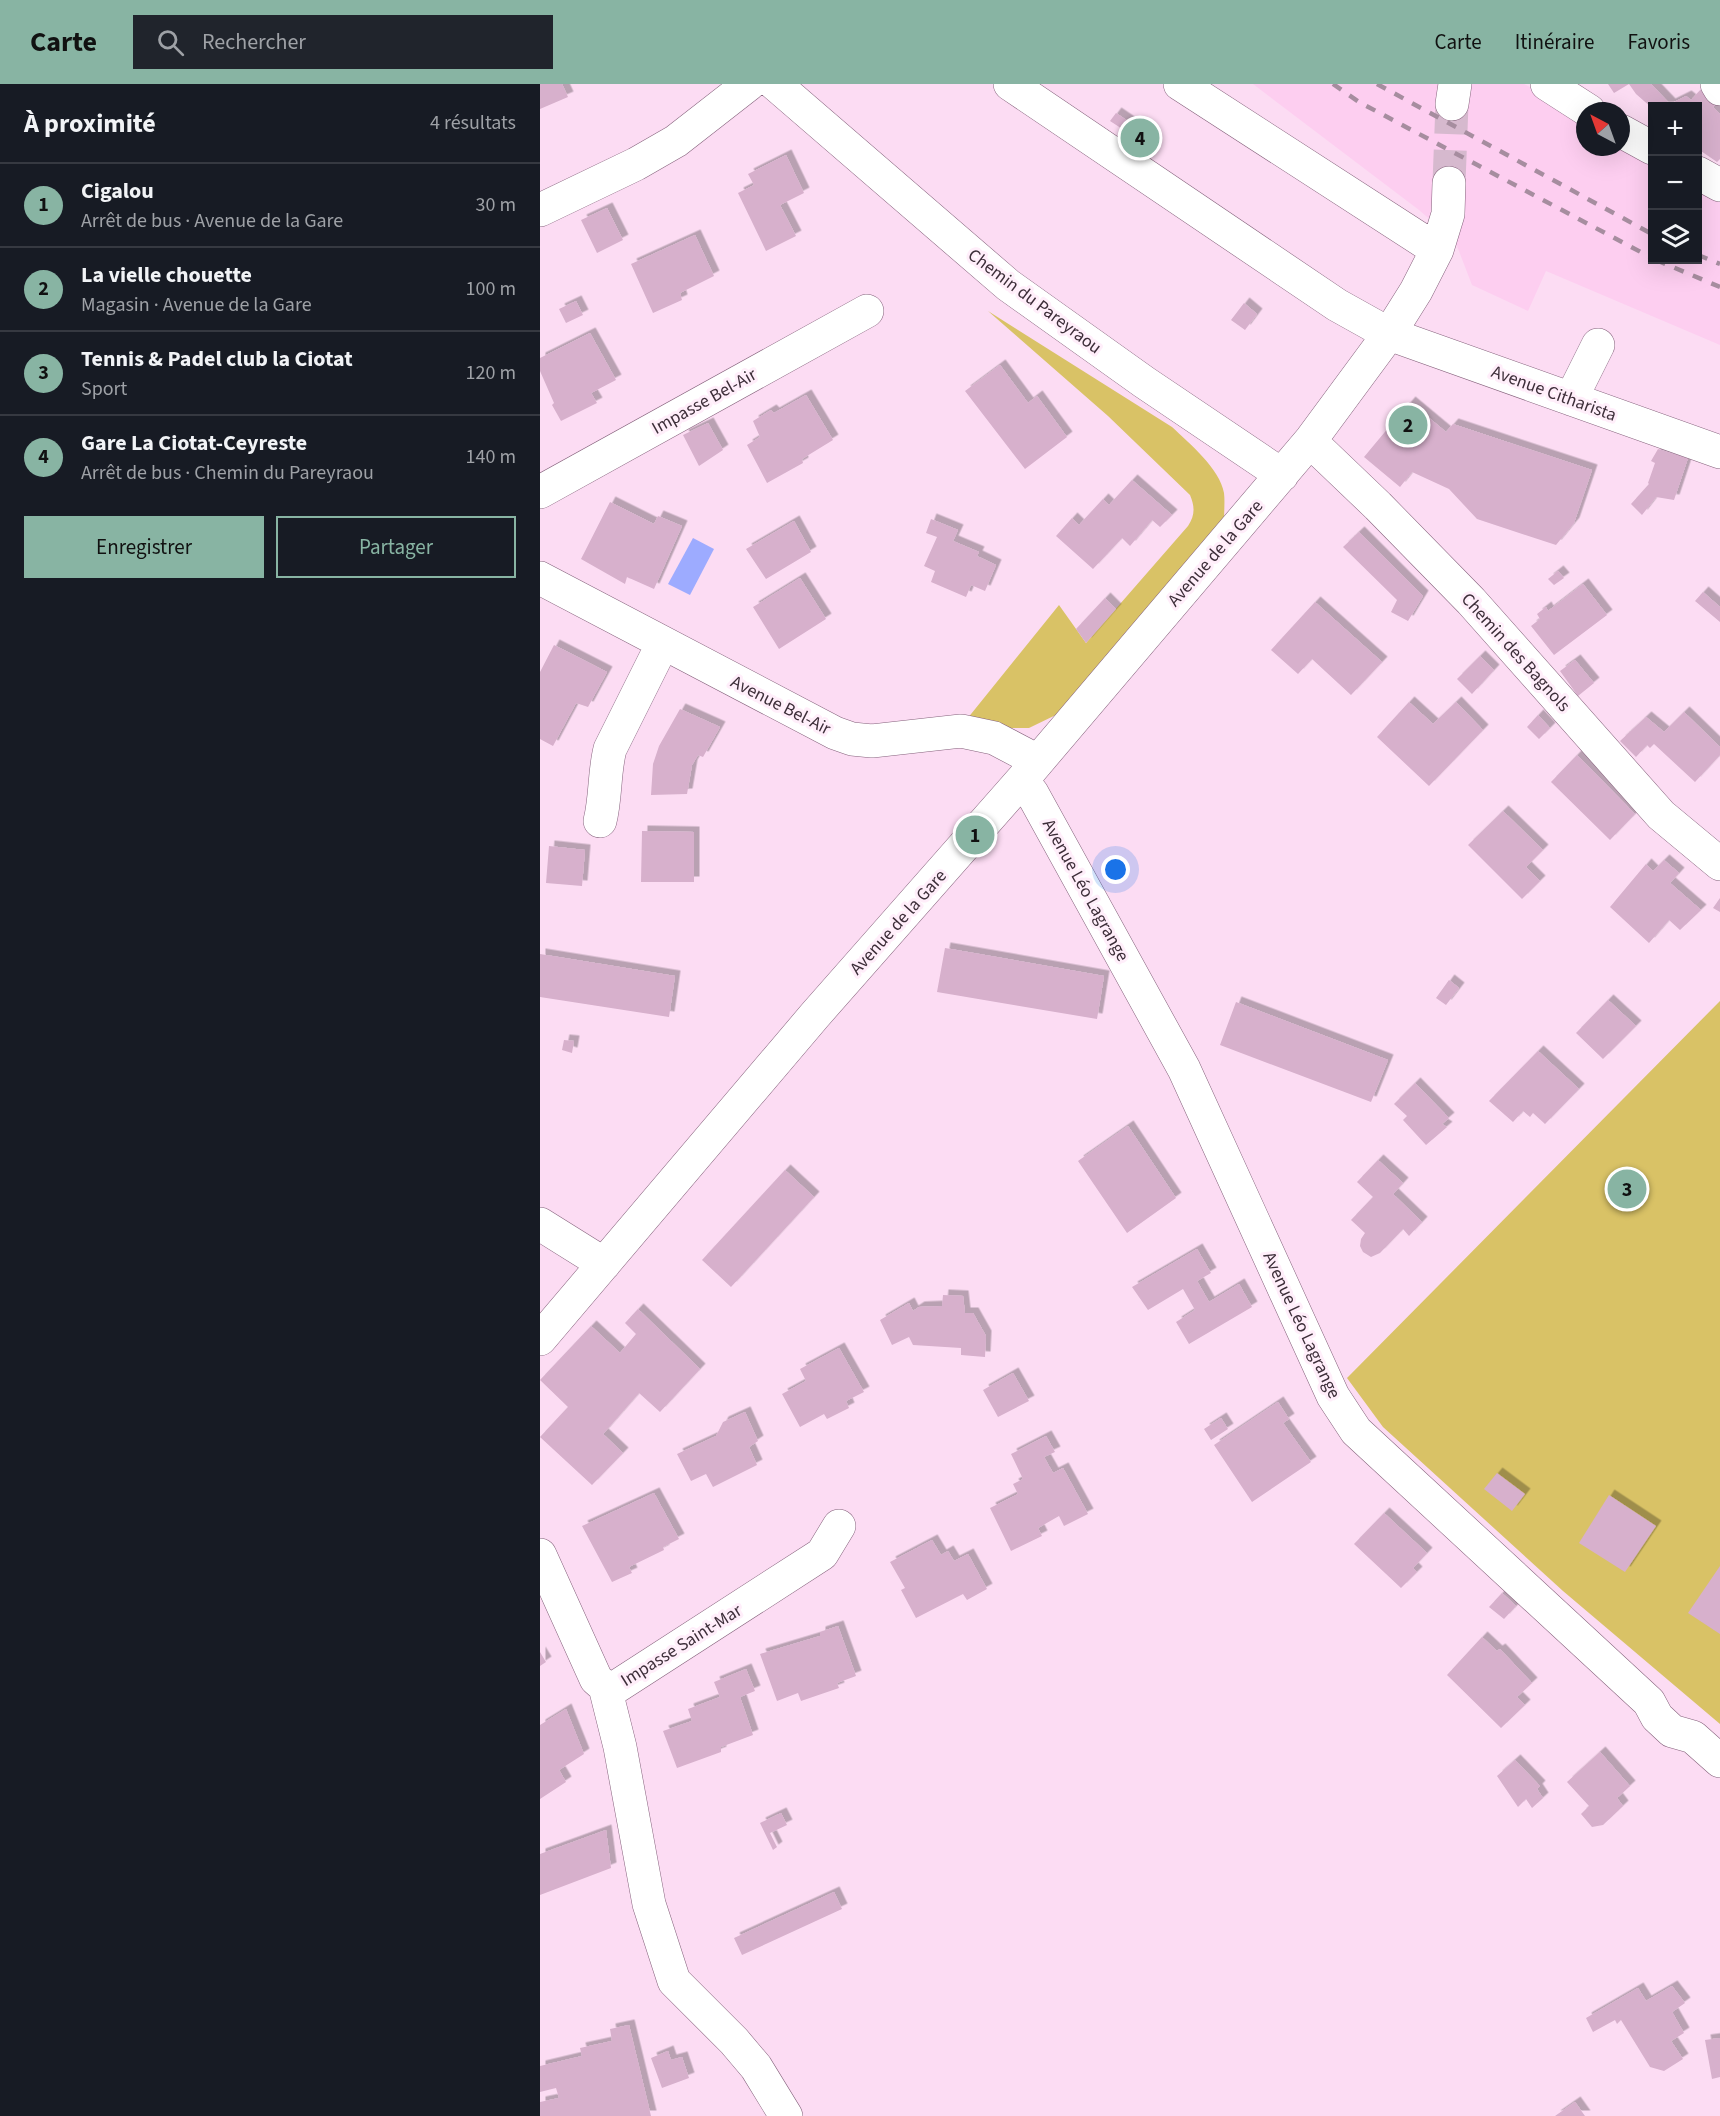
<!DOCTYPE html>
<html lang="fr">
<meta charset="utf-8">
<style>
body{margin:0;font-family:"Source Sans 3",sans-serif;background:#20242c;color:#f1f3f6}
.controls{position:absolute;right:18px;top:18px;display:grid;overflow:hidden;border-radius:0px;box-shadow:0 6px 24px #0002}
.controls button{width:54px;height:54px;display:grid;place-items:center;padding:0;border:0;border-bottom:2px solid #363941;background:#171b24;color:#f1f3f6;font:30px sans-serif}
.compass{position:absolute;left:1036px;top:18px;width:54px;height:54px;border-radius:50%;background:#171b24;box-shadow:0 6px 24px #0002;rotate:319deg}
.you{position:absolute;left:576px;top:786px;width:21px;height:21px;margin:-15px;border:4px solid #fff;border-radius:50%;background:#1a73e8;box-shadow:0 0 0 9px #1a73e833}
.badge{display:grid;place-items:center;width:39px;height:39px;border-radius:50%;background:#88b4a3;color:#111;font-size:20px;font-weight:700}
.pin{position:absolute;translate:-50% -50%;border:3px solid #fff;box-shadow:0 2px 6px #0006}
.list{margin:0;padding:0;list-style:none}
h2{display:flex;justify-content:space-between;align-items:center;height:78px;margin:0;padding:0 24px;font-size:26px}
h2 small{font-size:20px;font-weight:400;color:#9ea1a6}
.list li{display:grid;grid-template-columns:39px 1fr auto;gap:18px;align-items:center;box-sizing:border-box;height:84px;padding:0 24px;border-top:2px solid #363941}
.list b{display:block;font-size:22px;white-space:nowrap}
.list p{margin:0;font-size:20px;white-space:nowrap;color:#9ea1a6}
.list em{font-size:20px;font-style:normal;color:#9ea1a6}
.actions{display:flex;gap:12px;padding:18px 24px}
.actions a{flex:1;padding:14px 0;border:2px solid #88b4a3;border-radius:0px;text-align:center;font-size:21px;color:#88b4a3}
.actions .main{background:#88b4a3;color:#111}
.icon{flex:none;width:33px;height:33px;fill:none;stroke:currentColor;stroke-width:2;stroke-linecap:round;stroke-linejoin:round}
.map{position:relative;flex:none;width:1180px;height:2032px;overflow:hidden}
header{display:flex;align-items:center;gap:36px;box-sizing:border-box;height:84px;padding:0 30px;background:#88b4a3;color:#111}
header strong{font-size:28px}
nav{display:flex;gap:33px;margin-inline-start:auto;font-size:21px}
.search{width:420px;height:54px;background:#20242c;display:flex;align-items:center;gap:15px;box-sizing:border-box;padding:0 21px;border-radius:0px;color:#9ea1a6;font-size:22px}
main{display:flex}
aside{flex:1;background:#171b24}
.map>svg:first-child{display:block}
.built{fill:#fdcef0}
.green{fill:#d9c266}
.water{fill:#9dabff}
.building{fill:#d7b0cc;filter:url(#shadow)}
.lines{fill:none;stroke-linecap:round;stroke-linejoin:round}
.minor-tunnel{stroke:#d6b9ce;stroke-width:33;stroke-dasharray:33 16;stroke-linecap:butt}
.minor-casing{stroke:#85627c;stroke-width:34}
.minor{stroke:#fff;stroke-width:33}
.rail{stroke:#a68d9f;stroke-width:4.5;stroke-dasharray:10 10;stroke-linecap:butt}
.labels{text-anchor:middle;stroke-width:6;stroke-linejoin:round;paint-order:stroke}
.street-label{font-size:18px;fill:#3d2e39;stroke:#ffeefa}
</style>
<header>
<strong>Carte</strong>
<div class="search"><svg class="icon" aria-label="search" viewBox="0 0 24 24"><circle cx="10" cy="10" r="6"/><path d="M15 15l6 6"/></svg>Rechercher</div>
<nav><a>Carte</a><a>Itinéraire</a><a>Favoris</a></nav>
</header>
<main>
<aside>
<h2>À proximité<small>4 résultats</small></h2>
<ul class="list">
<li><span class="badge">1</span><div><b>Cigalou</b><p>Arrêt de bus · Avenue de la Gare</p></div><em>30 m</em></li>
<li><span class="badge">2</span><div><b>La vielle chouette</b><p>Magasin · Avenue de la Gare</p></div><em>100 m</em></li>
<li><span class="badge">3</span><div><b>Tennis &amp; Padel club la Ciotat</b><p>Sport</p></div><em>120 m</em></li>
<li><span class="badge">4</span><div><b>Gare La Ciotat-Ceyreste</b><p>Arrêt de bus · Chemin du Pareyraou</p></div><em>140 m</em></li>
</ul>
<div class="actions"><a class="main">Enregistrer</a><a>Partager</a></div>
</aside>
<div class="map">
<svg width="1180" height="2032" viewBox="0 0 1180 2032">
<defs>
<filter id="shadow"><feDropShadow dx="5.5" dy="-5.5" stdDeviation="0" flood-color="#0004"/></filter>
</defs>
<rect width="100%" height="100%" fill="#fcdcf3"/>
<path class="built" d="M 713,0 L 984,0 L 1045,32 L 1045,63 L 1081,63 L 1112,68 L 1112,176 L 1158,176 L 1158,91 L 1180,103 L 1180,261 L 1006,187 L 988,227 L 932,201 L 917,162 L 907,150 L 879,126 Z"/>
<path class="green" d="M 448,227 L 632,343 C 649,359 680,385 684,409 C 685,417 684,428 684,437 L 522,628 L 489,644 L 428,644 L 423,640 L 519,521 L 546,559 L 648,442 C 655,431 655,423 650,411 L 568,332 Z
M 1180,917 L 1180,1640 L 1023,1507 L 843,1343 L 807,1294 Z"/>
<path class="water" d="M 153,454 L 174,465 L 150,511 L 128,500 Z"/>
<path class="building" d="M 0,0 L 22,0 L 28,13 L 0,25 Z
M 1068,0 L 1111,0 L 1130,20 L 1146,12 L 1151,16 L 1164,2 L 1179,17 L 1173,23 L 1180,30 L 1180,75 L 1177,78 L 1158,65 L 1158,22 L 1112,24 L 1096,10 L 1089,0 L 1074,9 Z
M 576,29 L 595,42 L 590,50 L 570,37 Z
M 246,71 L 264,109 L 240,121 L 256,152 L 226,167 L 198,109 L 214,101 L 208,90 Z
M 67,124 L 83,156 L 57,169 L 41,136 Z
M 155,151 L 174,192 L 140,209 L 142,216 L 113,229 L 91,180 Z
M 36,217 L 43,231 L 26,239 L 19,225 Z
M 704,219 L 717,230 L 705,246 L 691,236 Z
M 50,249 L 76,296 L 51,309 L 57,319 L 21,337 L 12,321 L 14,319 L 0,287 L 0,274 Z
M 460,281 L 488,319 L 497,312 L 527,353 L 485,385 L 425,307 Z
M 266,311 L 293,356 L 262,375 L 263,379 L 227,399 L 207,361 L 220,353 L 213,337 L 231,326 L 234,329 Z
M 870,318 L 906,348 L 913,340 L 1052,386 L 1034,439 L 1016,461 L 937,435 L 909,405 L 872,388 L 860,403 L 824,373 Z
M 168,339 L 183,366 L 159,382 L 143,351 Z
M 1118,365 L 1148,374 L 1134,416 L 1116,413 L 1102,431 L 1091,420 L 1109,400 L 1108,399 L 1115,379 L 1111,377 Z
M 592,396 L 632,431 L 620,443 L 612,436 L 590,462 L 582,454 L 553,485 L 516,452 L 532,434 L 539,441 L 563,415 L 569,421 Z
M 70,418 L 114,440 L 118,432 L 142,442 L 114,505 L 87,493 L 85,500 L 41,475 Z
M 391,435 L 418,446 L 413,457 L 439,468 L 437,472 L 456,481 L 445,507 L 431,501 L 426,513 L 391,498 L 395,487 L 384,482 L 397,453 L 386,449 Z
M 254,437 L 271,468 L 226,495 L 206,465 Z
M 819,448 L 883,512 L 868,537 L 851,528 L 857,516 L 803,463 Z
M 1018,487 L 1024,494 L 1014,501 L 1008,495 Z
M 260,494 L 286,535 L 239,565 L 213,523 Z
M 1043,500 L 1067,531 L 1014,571 L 991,542 L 1000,535 L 997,530 L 1006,523 L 1008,527 Z
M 1163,508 L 1180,523 L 1180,538 L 1155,517 Z
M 565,514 L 576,525 L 546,559 L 536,545 Z
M 775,518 L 842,578 L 811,611 L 772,575 L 758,590 L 731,566 Z
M 14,561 L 67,588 L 48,623 L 36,619 L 13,662 L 0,655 L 0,588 Z
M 940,572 L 954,586 L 932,610 L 917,595 Z
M 1035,576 L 1054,599 L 1038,612 L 1020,587 Z
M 869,618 L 893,640 L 916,618 L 943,646 L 889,702 L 837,653 Z
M 140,625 L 180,643 L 163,673 L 158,671 L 152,681 L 147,710 L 111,711 L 113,680 L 119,662 Z
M 1144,628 L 1180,663 L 1180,671 L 1155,698 L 1114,660 L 1110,664 L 1107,661 L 1096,673 L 1080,657 L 1106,633 L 1124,648 Z
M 998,631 L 1010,644 L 999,655 L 987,643 Z
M 1037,671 L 1095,730 L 1070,756 L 1011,698 Z
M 963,727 L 1003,766 L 986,783 L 1000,797 L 982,815 L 928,761 Z
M 102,747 L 154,748 L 154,798 L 101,798 Z
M 9,762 L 45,766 L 42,802 L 6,799 Z
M 1124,776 L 1139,789 L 1130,799 L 1161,826 L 1140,846 L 1129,836 L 1109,859 L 1070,823 L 1106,780 L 1113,787 Z
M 1180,814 L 1180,828 L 1173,824 Z
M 405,864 L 564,892 L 557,935 L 397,908 Z
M 0,870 L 135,892 L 129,933 L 0,913 Z
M 909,896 L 919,904 L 906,921 L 896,914 Z
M 1068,916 L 1096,942 L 1063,975 L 1036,949 Z
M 696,918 L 848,976 L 831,1018 L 680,961 Z
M 24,956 L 34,957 L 32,969 L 22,966 Z
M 998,967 L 1039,1005 L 1005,1040 L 993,1029 L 990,1033 L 983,1027 L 973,1038 L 949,1017 Z
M 875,999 L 909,1034 L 902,1040 L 907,1043 L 886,1061 L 863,1036 L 867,1032 L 854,1020 Z
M 588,1042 L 636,1114 L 587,1149 L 538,1077 Z
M 838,1076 L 863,1099 L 853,1110 L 882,1138 L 869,1152 L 863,1145 L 840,1169 L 831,1173 L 823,1168 L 820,1162 L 821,1155 L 825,1149 L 811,1136 L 833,1113 L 817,1098 Z
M 245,1086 L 274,1113 L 191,1203 L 162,1176 Z
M 657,1165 L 671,1189 L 657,1197 L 669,1218 L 699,1200 L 712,1223 L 649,1260 L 636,1238 L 655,1226 L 643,1205 L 608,1226 L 592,1203 Z
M 403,1211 L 423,1212 L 425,1229 L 433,1229 L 446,1252 L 445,1273 L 421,1271 L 421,1264 L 373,1261 L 369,1253 L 352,1261 L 340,1236 L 369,1219 L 373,1227 L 379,1223 L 402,1222 Z
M 98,1225 L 160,1285 L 120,1328 L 99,1309 L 63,1350 L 83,1369 L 52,1401 L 0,1353 L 28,1323 L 0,1296 L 51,1242 L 80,1269 L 96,1250 L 85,1239 Z
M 299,1264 L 324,1308 L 306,1317 L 309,1324 L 287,1335 L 284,1330 L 260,1343 L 242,1310 L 266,1297 L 260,1285 Z
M 473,1289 L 489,1317 L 458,1333 L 443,1306 Z
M 738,1318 L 749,1335 L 743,1339 L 771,1378 L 712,1418 L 674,1361 Z
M 205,1328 L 218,1357 L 209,1363 L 217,1381 L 173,1403 L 166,1390 L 151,1397 L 137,1370 L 176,1352 L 183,1338 Z
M 681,1334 L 688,1345 L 671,1356 L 664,1345 Z
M 506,1352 L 515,1368 L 504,1373 L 513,1389 L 523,1384 L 548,1430 L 524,1442 L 519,1432 L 498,1444 L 502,1452 L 471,1467 L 450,1424 L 478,1410 L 473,1400 L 483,1395 L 471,1370 Z
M 957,1389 L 985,1410 L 972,1427 L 944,1405 Z
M 114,1409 L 139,1455 L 123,1463 L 124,1466 L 89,1483 L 92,1489 L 72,1498 L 42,1442 Z
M 1069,1411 L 1116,1442 L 1085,1488 L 1039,1459 Z
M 844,1429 L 887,1469 L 873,1484 L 877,1488 L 861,1504 L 814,1460 Z
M 392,1456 L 401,1471 L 408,1467 L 414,1477 L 428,1470 L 447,1505 L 427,1516 L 423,1510 L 376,1534 L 361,1506 L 365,1504 L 350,1478 Z
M 1180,1482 L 1180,1550 L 1148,1529 Z
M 962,1509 L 976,1522 L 964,1535 L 949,1523 Z
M 298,1542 L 316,1592 L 297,1599 L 299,1604 L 261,1617 L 258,1609 L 237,1617 L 220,1570 L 280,1552 L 280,1548 Z
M 942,1553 L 957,1567 L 960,1565 L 992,1599 L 977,1613 L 985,1621 L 961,1644 L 907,1591 Z
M 0,1568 L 6,1578 L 0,1582 Z
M 206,1585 L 215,1607 L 200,1613 L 213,1651 L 181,1663 L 181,1668 L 137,1684 L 123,1647 L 152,1637 L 148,1625 L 180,1613 L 174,1598 Z
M 26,1625 L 44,1670 L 19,1686 L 26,1698 L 0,1715 L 0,1641 Z
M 1060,1668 L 1090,1702 L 1077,1714 L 1083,1722 L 1063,1741 L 1052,1743 L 1041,1730 L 1049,1722 L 1027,1698 Z
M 975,1676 L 1000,1702 L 997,1705 L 1003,1714 L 992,1724 L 986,1715 L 978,1723 L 957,1692 Z
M 241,1729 L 247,1741 L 230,1749 L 237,1763 L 233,1766 L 220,1739 Z
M 66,1746 L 71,1784 L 0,1811 L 0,1770 Z
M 294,1808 L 302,1825 L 202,1871 L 194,1854 Z
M 1132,1902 L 1145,1919 L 1132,1928 L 1144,1949 L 1131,1957 L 1143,1975 L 1124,1987 L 1110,1983 L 1081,1936 L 1077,1940 L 1075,1936 L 1053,1948 L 1046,1934 L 1098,1904 L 1106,1917 Z
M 89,1941 L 111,2032 L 0,2032 L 0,2018 L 19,2014 L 16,2004 L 0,2008 L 0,1982 L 42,1972 L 40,1964 L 72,1957 L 70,1945 Z
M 1180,1954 L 1180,1993 L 1172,1995 L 1165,1956 Z
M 128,1967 L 131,1976 L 142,1973 L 149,1994 L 122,2004 L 111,1974 Z
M 1035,2018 L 1045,2032 L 1015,2032 Z"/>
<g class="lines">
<path class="minor-tunnel" d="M 909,99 L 912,20"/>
<defs>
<path id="minor" d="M 235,0 L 468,201 L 604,298 L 742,391
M 470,0 L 797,221 L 849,250 L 1180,368
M 640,0 L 897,166
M 1007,0 L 1049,27
M 1177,0 L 1180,5
M 912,20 L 915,0
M 1081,47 L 1112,64
M 1158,89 L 1180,101
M 0,126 L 96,80 L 136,57 L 209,0
M 1031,315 L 1058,261
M 770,357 L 838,422 L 931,517 L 1121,731 L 1180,780
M 0,408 L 327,227
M 0,494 L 295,649 L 312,655 L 332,657 L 421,647 L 454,654 L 498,677
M 482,696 L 492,709 L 644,985 L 793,1312 L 816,1347 L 1109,1618 L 1117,1633 L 1132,1647 L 1153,1653 L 1180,1677
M 60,737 C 66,713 64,688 70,665 L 123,559
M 0,1140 L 64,1180
M 0,1255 L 275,931 L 482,696 L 770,357 L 849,250 L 876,207 L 897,166 L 908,130 L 909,99
M 0,1471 L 56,1595 L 65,1603 L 76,1603 L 282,1470 L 299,1442
M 65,1603 L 80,1663 L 109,1820 L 134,1897 L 194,1957 L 216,1983 L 246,2032"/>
</defs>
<use href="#minor" class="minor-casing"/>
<use href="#minor" class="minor"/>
<path class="rail" d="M 793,0 L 819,18 L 1112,174
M 837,0 L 1112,150
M 1158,171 L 1180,180
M 1116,176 L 1180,203"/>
</g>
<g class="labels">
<g class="street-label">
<text transform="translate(495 217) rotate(37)" y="6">Chemin du Pareyraou</text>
<text transform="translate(1014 309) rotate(20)" y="6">Avenue Citharista</text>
<text transform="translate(164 317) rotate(-29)" y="6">Impasse Bel-Air</text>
<text transform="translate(675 469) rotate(-49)" y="6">Avenue de la Gare</text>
<text transform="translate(976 568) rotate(48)" y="6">Chemin des Bagnols</text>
<text transform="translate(241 621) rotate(27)" y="6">Avenue Bel-Air</text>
<text transform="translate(546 806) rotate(61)" y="6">Avenue Léo Lagrange</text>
<text transform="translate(358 838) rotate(-48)" y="6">Avenue de la Gare</text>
<text transform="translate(762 1241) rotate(65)" y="6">Avenue Léo Lagrange</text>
<text transform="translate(141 1561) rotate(-32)" y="6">Impasse Saint-Mar</text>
</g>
</g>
</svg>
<div class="controls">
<button>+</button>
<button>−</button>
<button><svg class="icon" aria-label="layers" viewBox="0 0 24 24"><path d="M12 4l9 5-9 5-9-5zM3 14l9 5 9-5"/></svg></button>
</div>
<svg class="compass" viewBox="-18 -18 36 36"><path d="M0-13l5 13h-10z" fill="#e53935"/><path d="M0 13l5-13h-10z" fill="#9ea1a6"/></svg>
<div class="you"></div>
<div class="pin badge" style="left:435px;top:751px">1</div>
<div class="pin badge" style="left:868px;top:341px">2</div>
<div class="pin badge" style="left:1087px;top:1105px">3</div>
<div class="pin badge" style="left:600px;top:54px">4</div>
</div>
</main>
